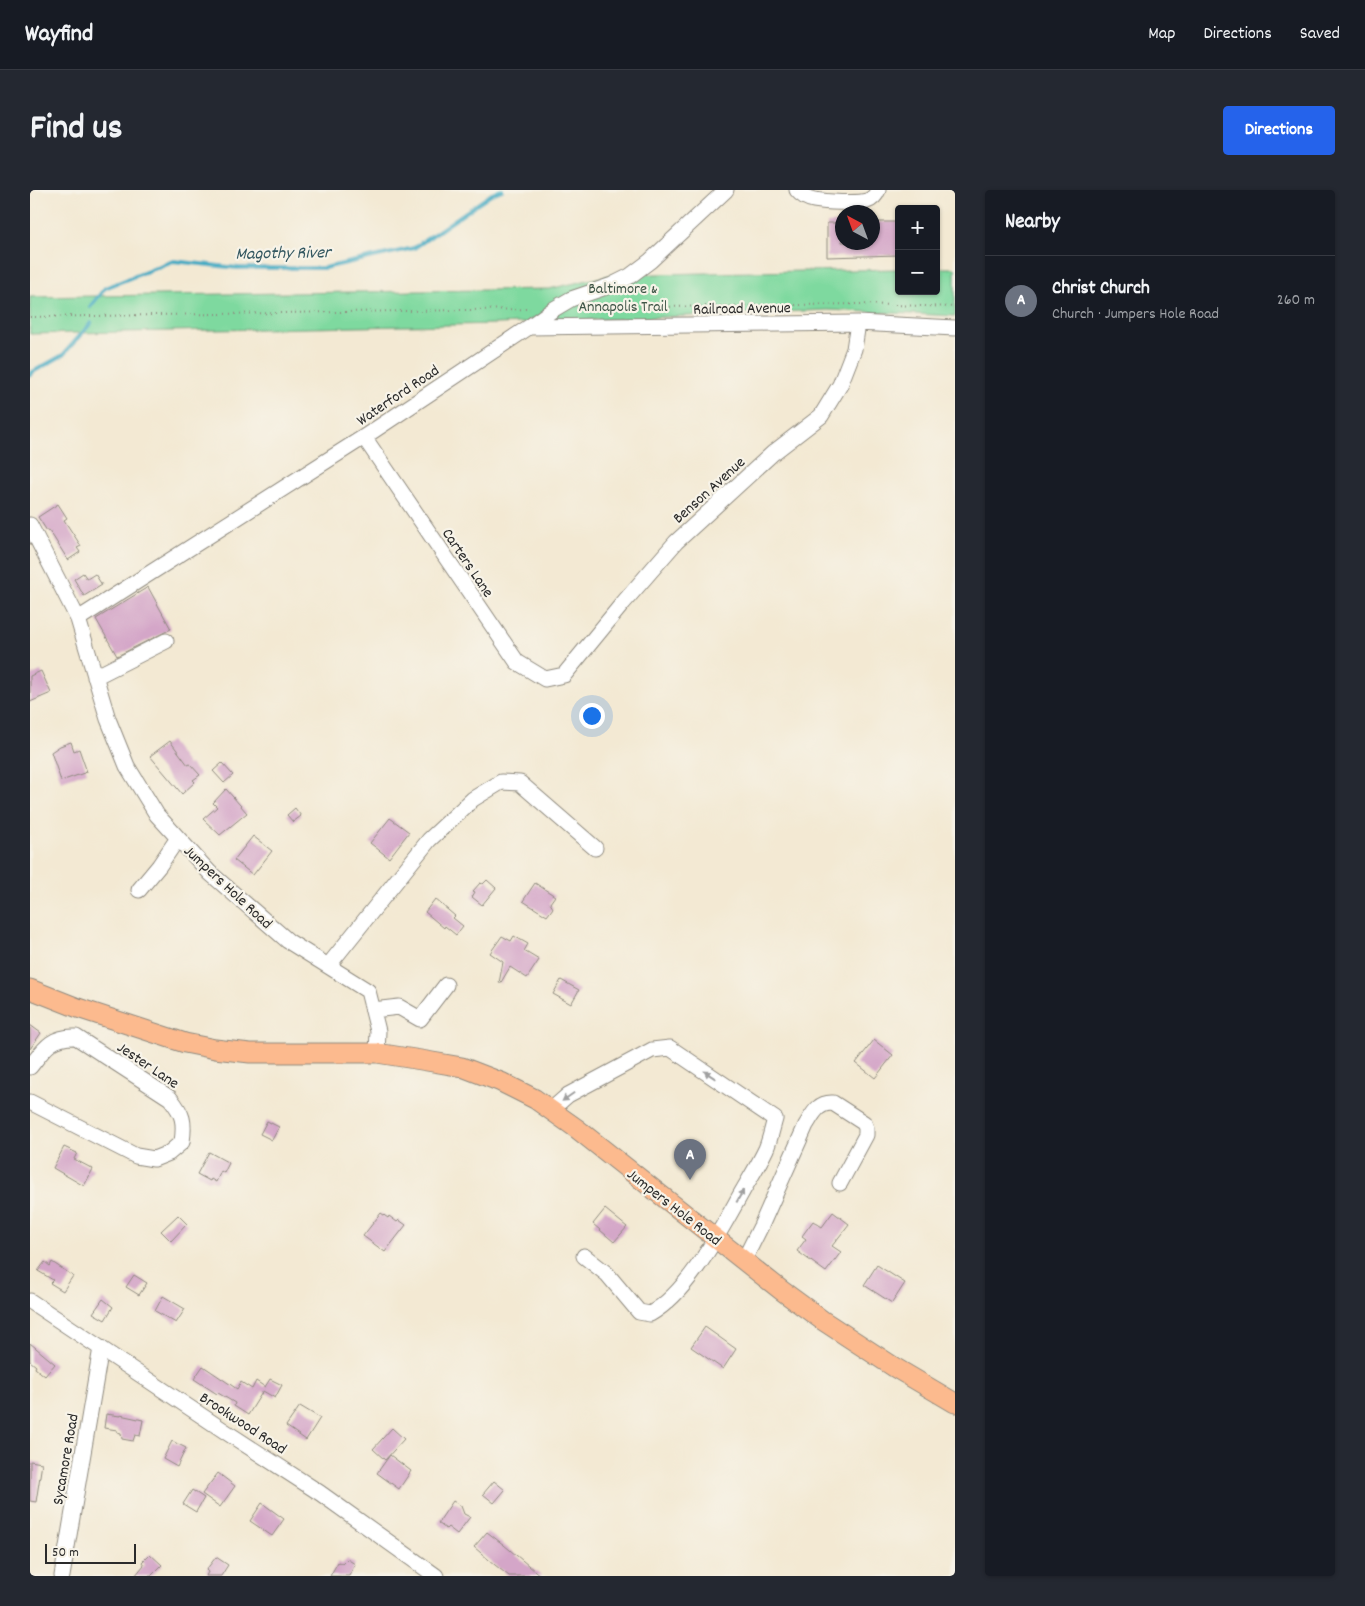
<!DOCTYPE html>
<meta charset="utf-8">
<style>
body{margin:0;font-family:Dekko,sans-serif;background:#242831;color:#f1f3f6}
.controls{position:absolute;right:15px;top:15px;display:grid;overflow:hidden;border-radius:5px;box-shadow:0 1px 4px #0004}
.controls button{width:45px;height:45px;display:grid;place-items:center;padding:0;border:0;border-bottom:1px solid #363941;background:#171b24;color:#f1f3f6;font:25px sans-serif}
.compass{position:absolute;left:805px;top:15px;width:45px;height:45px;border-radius:50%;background:#171b24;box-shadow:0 1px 4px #0004;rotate:319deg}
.scale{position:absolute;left:15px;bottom:12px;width:91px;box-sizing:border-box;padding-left:5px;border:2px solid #2b2b2b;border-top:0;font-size:14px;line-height:18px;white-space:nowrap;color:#2b2b2b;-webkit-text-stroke:4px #f7f3e8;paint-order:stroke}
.you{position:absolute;left:561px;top:525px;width:18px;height:18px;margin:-12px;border:4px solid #fff;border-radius:50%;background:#1a73e8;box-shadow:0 0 0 8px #1a73e833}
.badge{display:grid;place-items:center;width:32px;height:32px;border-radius:50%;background:#2563eb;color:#fff;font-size:16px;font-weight:700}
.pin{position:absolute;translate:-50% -41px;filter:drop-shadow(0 1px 2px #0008)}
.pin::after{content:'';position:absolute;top:26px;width:18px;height:15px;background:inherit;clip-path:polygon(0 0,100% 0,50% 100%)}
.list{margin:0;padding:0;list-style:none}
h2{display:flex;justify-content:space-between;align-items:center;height:65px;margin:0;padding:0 20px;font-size:21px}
h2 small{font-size:16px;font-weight:400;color:#9ea1a6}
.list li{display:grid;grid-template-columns:32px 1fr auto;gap:15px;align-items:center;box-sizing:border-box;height:90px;padding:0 20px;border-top:1px solid #363941}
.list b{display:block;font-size:19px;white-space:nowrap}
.list p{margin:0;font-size:16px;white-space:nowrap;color:#9ea1a6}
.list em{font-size:16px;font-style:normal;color:#9ea1a6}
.map{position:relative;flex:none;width:925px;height:1386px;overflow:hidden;border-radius:5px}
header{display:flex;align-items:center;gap:30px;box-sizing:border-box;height:70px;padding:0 25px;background:#171b24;border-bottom:1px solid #363941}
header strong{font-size:24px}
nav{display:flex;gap:28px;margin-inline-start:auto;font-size:18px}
.intro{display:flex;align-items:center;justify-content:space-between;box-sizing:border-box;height:120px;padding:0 30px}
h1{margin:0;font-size:35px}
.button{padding:12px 22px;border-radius:5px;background:#2563eb;color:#fff;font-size:18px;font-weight:700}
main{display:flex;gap:30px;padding:0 30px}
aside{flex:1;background:#171b24;border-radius:5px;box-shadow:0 1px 4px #0004}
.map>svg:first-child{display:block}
.green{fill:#7ed99f;stroke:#548265}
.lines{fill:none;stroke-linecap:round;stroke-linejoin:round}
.stream{stroke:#43aac3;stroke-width:4}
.building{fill:#d4a6c8}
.minor-casing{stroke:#8f8a7f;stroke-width:17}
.major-casing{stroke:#8f8a7f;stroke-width:21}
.path{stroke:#8f8a7f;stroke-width:2;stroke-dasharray:1 4;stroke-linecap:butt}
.minor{stroke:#fff;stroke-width:15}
.major{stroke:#fcba8e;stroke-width:19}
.oneway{fill:#a0a0a0}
.labels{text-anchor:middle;stroke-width:4.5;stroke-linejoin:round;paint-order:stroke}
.park-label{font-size:16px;fill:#405648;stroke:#f7f3e8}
.street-label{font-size:16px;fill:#2b2b2b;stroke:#f7f3e8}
.water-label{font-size:18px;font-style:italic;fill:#335760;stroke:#f7f3e8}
</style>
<header>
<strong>Wayfind</strong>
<nav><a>Map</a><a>Directions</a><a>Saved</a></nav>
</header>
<div class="intro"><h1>Find us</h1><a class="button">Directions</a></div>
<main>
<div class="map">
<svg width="925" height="1386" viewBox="0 0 925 1386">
<rect width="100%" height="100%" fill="#f7f3e8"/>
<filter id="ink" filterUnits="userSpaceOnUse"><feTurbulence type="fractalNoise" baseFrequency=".02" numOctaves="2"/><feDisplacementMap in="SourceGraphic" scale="10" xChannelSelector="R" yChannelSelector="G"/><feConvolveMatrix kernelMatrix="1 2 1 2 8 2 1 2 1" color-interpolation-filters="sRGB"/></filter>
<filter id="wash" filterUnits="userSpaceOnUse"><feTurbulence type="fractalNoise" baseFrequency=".0096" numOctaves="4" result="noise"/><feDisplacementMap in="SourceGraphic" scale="20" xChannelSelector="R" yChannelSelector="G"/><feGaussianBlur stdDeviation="1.12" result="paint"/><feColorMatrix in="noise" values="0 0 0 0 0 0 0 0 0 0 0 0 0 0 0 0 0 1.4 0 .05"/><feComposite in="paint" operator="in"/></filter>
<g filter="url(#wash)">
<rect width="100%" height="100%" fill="#f3e9d3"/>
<path class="green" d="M 906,78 L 925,78 L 925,126 L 798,120 L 468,134 L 0,144 L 0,107 L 519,99 L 580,85 L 869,79 L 869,101 L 906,101 Z"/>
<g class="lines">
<path class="stream" d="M 60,117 L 75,98 L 143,71 L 208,78 L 294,78 L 384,58 L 462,4 L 472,0
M 0,185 L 1,183 L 33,165 L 61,133"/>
</g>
<g id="blocks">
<path class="building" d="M 842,32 L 869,32 L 869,65 L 797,67 L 797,33 L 812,33 L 812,52 L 842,52 Z
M 28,314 L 37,328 L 34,330 L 51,356 L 47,358 L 50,362 L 38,370 L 19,340 L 17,341 L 8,327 Z
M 53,383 L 57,389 L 65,384 L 72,395 L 54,406 L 44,389 Z
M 118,397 L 141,439 L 87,466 L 66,429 Z
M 11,481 L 21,503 L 0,512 L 0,486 Z
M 140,551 L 158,575 L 160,574 L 170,585 L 163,590 L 165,592 L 152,604 L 120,566 Z
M 41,552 L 44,561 L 49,559 L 57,582 L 31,591 L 21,562 L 30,556 Z
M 192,573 L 203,585 L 194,593 L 183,581 Z
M 196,599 L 217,623 L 190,645 L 173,629 L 187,617 L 183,613 Z
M 265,618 L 271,626 L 263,632 L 257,625 Z
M 360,628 L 379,642 L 359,668 L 340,653 Z
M 223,646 L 242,661 L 223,685 L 204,670 Z
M 457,690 L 466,698 L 452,715 L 442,707 L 445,702 L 443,701 L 450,693 L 453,694 Z
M 505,693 L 525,706 L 520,713 L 523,718 L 517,726 L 493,711 Z
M 405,709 L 425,726 L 423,728 L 433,736 L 426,745 L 415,736 L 414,738 L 395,722 Z
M 472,746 L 481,751 L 484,746 L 498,754 L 494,761 L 509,770 L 497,788 L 480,777 L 470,794 L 469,793 L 473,772 L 460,763 Z
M 531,790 L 549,800 L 541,814 L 523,804 Z
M 0,835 L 11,843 L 0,859 Z
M 844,850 L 863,865 L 845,888 L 826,873 Z
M 237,931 L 249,937 L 242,950 L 230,944 Z
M 34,957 L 47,963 L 44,969 L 63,979 L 54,996 L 23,978 Z
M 179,962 L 199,973 L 194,983 L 191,981 L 186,992 L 181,989 L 180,991 L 167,984 Z
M 575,1019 L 597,1037 L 584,1052 L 563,1034 Z
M 803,1022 L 819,1034 L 802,1056 L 811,1062 L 796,1082 L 767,1061 L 776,1049 L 772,1046 L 783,1031 L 792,1037 Z
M 351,1023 L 358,1028 L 359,1026 L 367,1032 L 369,1030 L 376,1035 L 355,1062 L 333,1046 Z
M 148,1025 L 157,1034 L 141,1051 L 131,1041 Z
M 15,1072 L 20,1076 L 22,1072 L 43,1086 L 33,1101 L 20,1093 L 23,1090 L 8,1081 Z
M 847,1075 L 875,1093 L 862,1113 L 834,1095 Z
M 104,1085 L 117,1093 L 109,1105 L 96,1097 Z
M 133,1106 L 155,1119 L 146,1133 L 125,1121 Z
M 73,1109 L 83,1117 L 75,1130 L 63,1123 Z
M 675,1137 L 706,1159 L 693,1179 L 661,1157 Z
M 0,1153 L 25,1174 L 15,1186 L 5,1178 L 6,1176 L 0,1171 Z
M 173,1176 L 207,1199 L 211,1192 L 222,1199 L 226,1191 L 235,1197 L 240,1189 L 252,1195 L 245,1208 L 233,1201 L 218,1225 L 204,1216 L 205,1213 L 188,1203 L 187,1204 L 164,1189 Z
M 270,1216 L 290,1228 L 276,1250 L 256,1236 Z
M 76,1224 L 90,1226 L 90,1225 L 113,1230 L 110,1246 L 105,1245 L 103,1251 L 92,1249 L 91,1243 L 87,1242 L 87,1240 L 74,1238 Z
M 362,1238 L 374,1249 L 355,1270 L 343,1259 Z
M 142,1251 L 156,1258 L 147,1277 L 133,1269 Z
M 360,1265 L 381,1281 L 369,1299 L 347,1283 Z
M 0,1271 L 12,1273 L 6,1312 L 0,1311 Z
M 188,1283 L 205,1296 L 190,1317 L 172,1304 Z
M 464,1291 L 475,1300 L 464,1313 L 453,1304 Z
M 162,1300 L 174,1308 L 166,1322 L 153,1314 Z
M 423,1311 L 431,1316 L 434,1324 L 440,1327 L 427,1344 L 418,1337 L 416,1339 L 408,1333 Z
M 232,1313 L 254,1329 L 242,1346 L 220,1331 Z
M 457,1342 L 474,1355 L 511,1386 L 479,1386 L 465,1375 L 444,1357 Z
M 120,1364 L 132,1375 L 121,1386 L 105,1386 L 114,1375 L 112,1372 Z
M 186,1367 L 198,1375 L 191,1386 L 176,1386 L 178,1382 L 176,1380 Z
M 317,1369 L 325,1374 L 319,1386 L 300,1386 L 308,1372 L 312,1374 Z"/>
</g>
</g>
<g filter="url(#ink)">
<use href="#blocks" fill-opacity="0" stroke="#8f8a7f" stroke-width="1"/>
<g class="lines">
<defs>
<path id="minor" d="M 767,0 C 771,5 778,9 784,10 C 795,12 827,14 837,11 C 843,9 846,5 848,0
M 499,137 L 828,133 L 925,138
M 334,247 L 487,472 L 515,489 L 534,485 L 593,413 L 646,352 L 743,263 L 791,226 L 810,195 L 824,159 L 828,133
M 0,335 L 48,429 L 78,529 L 97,576 L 127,625 L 180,683 L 258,751 L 338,801 L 348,841 L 347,863
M 48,429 L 334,247 L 499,137 L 524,119 L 541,109 L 582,95 L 600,86 L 620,71 L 696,0
M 65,487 L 136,451
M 109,700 L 129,676 L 148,648
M 298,776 L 399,650 L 443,609 L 471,592 L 490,593 L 565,658
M 343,820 L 369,817 L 390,829 L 416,795
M 0,877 C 14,859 21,846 46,847 L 140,908 C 153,924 155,931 152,952 L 139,963 L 124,969 L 106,966 L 0,912
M 521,920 L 538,905 L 622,860 L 640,858 L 745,929 C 742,939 740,950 736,959 C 729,974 720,988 712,1002 C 690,1041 659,1102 620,1124 L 609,1122 L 577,1084 L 554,1066
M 714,1070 L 731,1036 L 776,935 C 783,924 788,912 803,913 L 834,933 L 836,938 L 836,945 L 810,993
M 0,1111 L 196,1242 L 290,1303 L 406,1386
M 32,1386 L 71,1158"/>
<path id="major" d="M 0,799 L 48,818 L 155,853 L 185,859 L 220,863 L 347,863 L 391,870 L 432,877 L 471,892 L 505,909 L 546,938 L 751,1100 L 792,1130 L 864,1177 L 925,1213"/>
</defs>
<use href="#minor" class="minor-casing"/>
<use href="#major" class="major-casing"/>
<path class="path" d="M 560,118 L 831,114 L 925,117
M 0,127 L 500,119"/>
<use href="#minor" class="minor"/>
<use href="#major" class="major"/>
</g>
<defs><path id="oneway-solid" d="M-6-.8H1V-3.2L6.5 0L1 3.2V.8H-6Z" transform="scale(1.25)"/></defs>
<g class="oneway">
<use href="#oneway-solid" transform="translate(680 885) rotate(-146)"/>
<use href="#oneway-solid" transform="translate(538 907) rotate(145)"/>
<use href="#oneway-solid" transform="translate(710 1006) rotate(-61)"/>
</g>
</g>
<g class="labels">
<g class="park-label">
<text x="593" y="103">Baltimore &amp;<tspan x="593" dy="18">Annapolis Trail</tspan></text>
</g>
<g class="street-label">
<text transform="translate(712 117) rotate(-1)" y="6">Railroad Avenue</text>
<text transform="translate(367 204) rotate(-34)" y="6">Waterford Road</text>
<text transform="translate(678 299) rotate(-42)" y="6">Benson Avenue</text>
<text transform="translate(439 372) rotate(56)" y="6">Carters Lane</text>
<text transform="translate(199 696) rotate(43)" y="6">Jumpers Hole Road</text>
<text transform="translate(119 874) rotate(34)" y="6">Jester Lane</text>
<text transform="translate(645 1016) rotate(38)" y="6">Jumpers Hole Road</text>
<text transform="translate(214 1232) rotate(33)" y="6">Brookwood Road</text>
<text transform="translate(34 1269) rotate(-80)" y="6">Sycamore Road</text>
</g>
<g class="water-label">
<text transform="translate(253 62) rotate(-1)" y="6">Magothy River</text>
</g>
</g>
</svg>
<div class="controls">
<button>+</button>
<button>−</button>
</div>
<svg class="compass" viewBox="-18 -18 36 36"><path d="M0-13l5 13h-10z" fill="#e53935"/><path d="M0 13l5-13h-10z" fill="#9ea1a6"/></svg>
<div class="scale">50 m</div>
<div class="you"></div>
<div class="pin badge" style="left:660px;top:990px;background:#6b7280">A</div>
</div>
<aside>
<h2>Nearby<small></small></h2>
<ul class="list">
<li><span class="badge" style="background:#6b7280">A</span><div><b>Christ Church</b><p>Church · Jumpers Hole Road</p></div><em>260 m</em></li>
</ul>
</aside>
</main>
